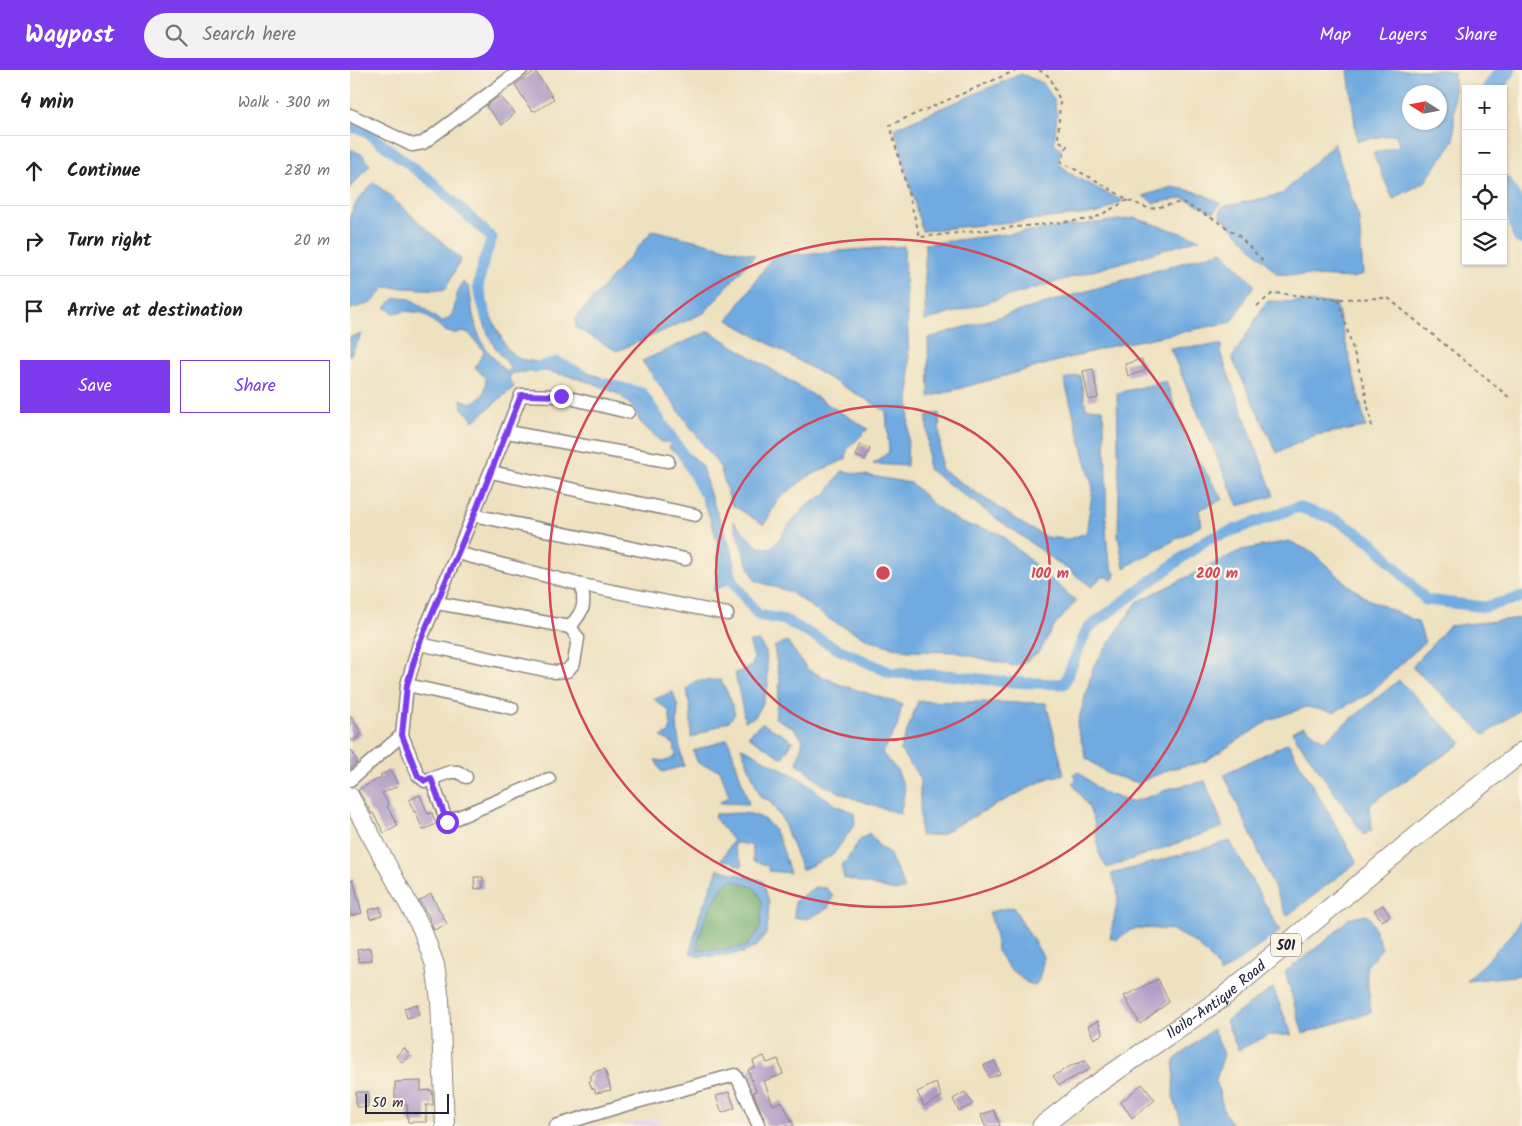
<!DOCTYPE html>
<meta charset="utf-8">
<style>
body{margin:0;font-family:Kalam,sans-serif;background:#f2f2f2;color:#202124}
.controls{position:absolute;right:15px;top:15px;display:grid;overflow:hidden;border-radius:0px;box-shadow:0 1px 4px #0004}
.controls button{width:45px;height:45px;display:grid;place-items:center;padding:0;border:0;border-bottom:1px solid #e0e0e0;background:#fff;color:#202124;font:25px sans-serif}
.compass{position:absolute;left:1052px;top:15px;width:45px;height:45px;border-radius:50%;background:#fff;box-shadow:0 1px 4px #0004;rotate:281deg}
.scale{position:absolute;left:15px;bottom:12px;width:84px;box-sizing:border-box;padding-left:5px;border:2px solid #22223b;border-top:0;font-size:14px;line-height:18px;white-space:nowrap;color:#22223b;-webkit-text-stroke:4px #fcf5e5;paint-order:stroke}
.stop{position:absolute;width:15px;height:15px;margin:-11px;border:4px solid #7c3aed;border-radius:50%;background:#fff}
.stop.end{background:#7c3aed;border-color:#fff;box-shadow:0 1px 5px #0008}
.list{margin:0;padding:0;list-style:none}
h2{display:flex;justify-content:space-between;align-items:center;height:65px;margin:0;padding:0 20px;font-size:21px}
h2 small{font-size:16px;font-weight:400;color:#757577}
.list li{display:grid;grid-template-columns:32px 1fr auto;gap:15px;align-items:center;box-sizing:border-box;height:70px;padding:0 20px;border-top:1px solid #e0e0e0}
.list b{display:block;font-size:19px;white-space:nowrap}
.list em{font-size:16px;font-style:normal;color:#757577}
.actions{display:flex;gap:10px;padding:15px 20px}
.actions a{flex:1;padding:11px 0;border:1px solid #7c3aed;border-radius:0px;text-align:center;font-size:18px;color:#7c3aed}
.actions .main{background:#7c3aed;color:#fff}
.icon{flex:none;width:28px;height:28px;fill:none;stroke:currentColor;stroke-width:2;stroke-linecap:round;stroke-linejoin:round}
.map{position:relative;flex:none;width:1172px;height:1056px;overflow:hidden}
header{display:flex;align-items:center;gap:30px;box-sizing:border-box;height:70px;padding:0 25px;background:#7c3aed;color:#fff}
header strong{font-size:24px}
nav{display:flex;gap:28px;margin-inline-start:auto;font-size:18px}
.search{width:350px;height:45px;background:#f2f2f2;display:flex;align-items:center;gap:12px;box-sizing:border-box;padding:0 18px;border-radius:28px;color:#757577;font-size:19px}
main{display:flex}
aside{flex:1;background:#fff}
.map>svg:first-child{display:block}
.built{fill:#e5d3f1}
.forest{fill:#6fac6c;stroke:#486754}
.water{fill:#6faae0;stroke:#48668e;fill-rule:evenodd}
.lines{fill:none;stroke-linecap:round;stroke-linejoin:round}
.canal{stroke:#6faae0;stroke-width:11}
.river{stroke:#6faae0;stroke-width:20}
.building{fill:#ae9dc6}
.street-casing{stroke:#88827e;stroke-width:15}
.secondary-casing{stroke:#88827e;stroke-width:20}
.primary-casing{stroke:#88827e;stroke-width:21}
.path{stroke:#88827e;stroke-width:2;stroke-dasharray:4 4;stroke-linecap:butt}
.street{stroke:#fff;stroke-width:12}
.secondary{stroke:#fff;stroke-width:18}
.primary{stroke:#fff;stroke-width:19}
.route{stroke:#7c3aed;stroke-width:6}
.ring{fill:none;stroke:#d1495b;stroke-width:2.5}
.labels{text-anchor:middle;stroke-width:5;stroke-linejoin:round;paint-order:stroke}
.shield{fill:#fcf5e5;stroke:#63616e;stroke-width:1}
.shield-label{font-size:14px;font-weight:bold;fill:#22223b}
.street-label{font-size:15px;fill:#22223b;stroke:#fcf5e5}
.centre{fill:#d1495b;stroke:#fcf5e5;stroke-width:2.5}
.ring-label{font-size:15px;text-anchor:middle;font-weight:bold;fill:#d1495b;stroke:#fcf5e5;stroke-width:5;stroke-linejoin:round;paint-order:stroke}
</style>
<header>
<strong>Waypost</strong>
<div class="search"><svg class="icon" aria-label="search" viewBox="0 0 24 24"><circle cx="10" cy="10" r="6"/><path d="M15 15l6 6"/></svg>Search here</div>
<nav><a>Map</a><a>Layers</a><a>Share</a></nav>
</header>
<main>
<aside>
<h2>4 min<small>Walk · 300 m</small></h2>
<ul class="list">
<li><svg class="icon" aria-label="ahead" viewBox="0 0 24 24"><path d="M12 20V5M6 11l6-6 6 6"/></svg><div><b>Continue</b></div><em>280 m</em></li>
<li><svg class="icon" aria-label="right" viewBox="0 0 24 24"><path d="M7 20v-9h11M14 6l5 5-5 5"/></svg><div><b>Turn right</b></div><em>20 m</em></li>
<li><svg class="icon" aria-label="arrive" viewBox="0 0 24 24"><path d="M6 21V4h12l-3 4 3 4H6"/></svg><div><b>Arrive at destination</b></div></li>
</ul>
<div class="actions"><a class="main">Save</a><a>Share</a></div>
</aside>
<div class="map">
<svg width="1172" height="1056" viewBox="0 0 1172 1056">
<rect width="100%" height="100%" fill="#fcf5e5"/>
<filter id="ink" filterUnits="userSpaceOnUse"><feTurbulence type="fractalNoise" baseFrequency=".02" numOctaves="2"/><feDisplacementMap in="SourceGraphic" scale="10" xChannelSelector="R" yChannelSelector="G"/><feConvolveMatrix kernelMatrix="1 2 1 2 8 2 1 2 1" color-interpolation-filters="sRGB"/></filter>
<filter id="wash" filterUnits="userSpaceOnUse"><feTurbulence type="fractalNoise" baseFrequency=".0096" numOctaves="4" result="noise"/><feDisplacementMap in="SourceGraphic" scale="20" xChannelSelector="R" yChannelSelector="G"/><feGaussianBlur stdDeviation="1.12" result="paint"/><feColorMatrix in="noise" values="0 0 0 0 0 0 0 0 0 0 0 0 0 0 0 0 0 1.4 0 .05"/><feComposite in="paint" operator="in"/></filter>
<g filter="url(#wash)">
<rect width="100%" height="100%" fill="#eee1c0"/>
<path class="built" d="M 308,1048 L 310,1056 L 271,1056 Z"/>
<path class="forest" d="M 385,810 L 406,819 L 412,831 L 410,859 L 397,876 L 373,880 L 347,879 C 351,852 361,836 375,813 Z"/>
<path class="water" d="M 998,0 L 1096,0 L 1104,3 L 1104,70 L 1075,112 L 1043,129 L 1023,83 L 1049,76 L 1046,64 L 1007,71 ZM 1060,22 L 1090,22 L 1090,52 L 1060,52 Z
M 671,4 L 693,13 L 704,30 L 707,45 L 704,73 L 711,79 L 708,93 L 725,107 L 773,131 L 749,143 L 572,161 L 545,58 Z
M 984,73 L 1009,149 L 1013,204 L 1003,208 L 927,204 L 870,145 L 872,137 L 932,124 Z
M 0,79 L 13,85 L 20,95 L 0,118 Z
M 24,112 L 111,189 L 95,220 L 35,217 L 22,233 L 0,239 L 0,145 L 8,130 Z
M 822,117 L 848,122 L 871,133 L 864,142 L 833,128 L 804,133 L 793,126 Z
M 785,148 L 850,169 L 575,251 L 575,174 Z
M 303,160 L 405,185 L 354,243 L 267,281 L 226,258 L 225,249 Z
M 554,176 L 560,311 L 557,396 L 523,394 L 539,382 L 536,341 L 378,250 L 423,186 Z
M 872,181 L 904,215 L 882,252 L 762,276 L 579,327 L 578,268 Z
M 113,212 L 119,217 L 123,244 L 127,261 L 136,279 L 156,302 L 161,300 C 158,292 150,285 145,277 C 138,266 133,250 129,237 L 132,233 L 136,234 L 139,243 L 157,279 L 170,289 L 236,301 L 261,312 L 290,330 L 301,343 L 319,372 L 311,372 L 290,352 L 284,339 L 270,325 L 243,313 L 215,305 L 195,301 L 162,303 L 159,309 L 164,317 L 124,351 L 112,338 L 111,329 L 120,333 C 134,328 135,323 136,309 L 125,297 L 134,282 L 118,262 L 105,263 L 97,262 L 72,243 L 58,241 L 43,243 L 35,237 C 38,234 41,231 44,229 C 60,220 79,245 92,252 C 107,244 103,238 107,224 C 108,220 111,216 113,212 Z
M 917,231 L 986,233 L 1016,357 L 965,365 L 927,383 L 882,288 Z
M 359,261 L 518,359 L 497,380 L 496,389 L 459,406 L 429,428 L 414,455 L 381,434 L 370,397 L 292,291 Z
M 12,264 L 0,286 L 0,267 Z
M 872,275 L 870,282 L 924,426 L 888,436 L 820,278 Z
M 730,305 L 736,338 L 753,339 C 755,366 756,393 756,420 C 757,441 753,487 765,503 L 764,508 L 761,510 L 758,507 L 751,507 L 742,517 L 578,399 L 577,346 L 589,343 L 591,399 L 673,454 L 696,467 L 719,469 L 736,463 L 743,418 L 714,309 Z
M 816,311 L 838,375 L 873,429 L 849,440 L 852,455 L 774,498 L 768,466 L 769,417 L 767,323 Z
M 322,370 L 351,394 L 360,424 L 383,485 L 386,509 L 363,521 L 369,501 L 367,471 L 361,450 L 350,424 L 343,396 L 334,388 L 319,378 Z
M 492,401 L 561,413 L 584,435 L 611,453 L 649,463 L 726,531 L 702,559 L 690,581 L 673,593 L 664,596 L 605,582 L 557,581 L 524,572 L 482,551 L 440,522 L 406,511 L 396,491 L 383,451 L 409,478 L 423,477 L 441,452 L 457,435 L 476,424 Z
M 939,471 L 962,482 L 997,514 L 1018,529 L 1068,552 L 1075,572 L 1019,624 L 984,642 L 956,637 L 920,650 L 854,692 L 820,699 L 789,713 L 758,704 L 736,688 L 727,656 L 744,595 L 787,532 L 891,480 Z
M 1172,548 L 1172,638 L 1135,665 L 1062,597 L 1099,556 Z
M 409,571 L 416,582 L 418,616 L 412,635 L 405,647 L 395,651 L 385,603 L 402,596 L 404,587 L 399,572 Z
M 437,571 L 458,600 L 491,615 L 552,634 L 547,657 L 532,683 L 547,700 L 555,719 L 550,744 L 502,728 L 472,714 L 447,693 L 453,670 L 444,658 L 425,648 L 430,612 L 424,577 Z
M 371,610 L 380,628 L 385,644 L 379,651 L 341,668 L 341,643 L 337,619 L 345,611 Z
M 1049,610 L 1112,673 L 1020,734 L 1022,760 L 1014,765 L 942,662 L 954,656 L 974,671 Z
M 323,622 L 328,637 L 327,653 L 329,673 L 334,696 L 312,702 L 305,690 L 317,691 L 326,686 L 324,674 L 311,667 L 319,663 L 321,656 L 319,641 L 304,629 Z
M 568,631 L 696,633 L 714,704 L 696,709 L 605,756 L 591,765 L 570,766 L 570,708 L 550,680 Z
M 412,653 L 443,671 L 432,688 L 398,666 Z
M 378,669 L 399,734 L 369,733 L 379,726 L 370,700 L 348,693 L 343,681 Z
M 938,673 L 1007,792 L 937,846 L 874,704 Z
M 391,677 L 449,708 L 484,734 L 504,743 L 505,754 L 483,785 L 452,800 L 433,751 L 419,730 L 411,728 Z
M 729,702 L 752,722 L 781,732 L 801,726 L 821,718 L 855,711 L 873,757 L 757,798 L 749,784 L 744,751 L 738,736 L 722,713 L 726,709 L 723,704 Z
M 365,744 C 377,744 390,742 401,744 C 429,750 432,780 440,803 L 419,801 L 417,795 L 403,791 L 403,781 L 401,775 L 387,773 L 384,774 C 384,782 390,787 392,794 L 391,797 L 380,791 L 371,790 L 383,771 L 364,747 Z
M 519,763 L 529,776 L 539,783 L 553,813 L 554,819 L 545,821 L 494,808 L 491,795 L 496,791 L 509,771 Z
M 880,771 L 930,861 L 870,904 L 865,893 L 847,874 L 822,860 L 795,858 L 780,860 L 767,870 L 760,868 L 768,829 L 767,819 L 761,804 Z
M 368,799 L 413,811 L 419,832 L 417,863 L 406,877 L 392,883 L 363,886 L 348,886 L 340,883 L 349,847 ZM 385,810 L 406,819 L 412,831 L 410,859 L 397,876 L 373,880 L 347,879 C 350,854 362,834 375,813 Z
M 465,817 L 476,818 L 483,826 L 478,838 L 471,842 L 457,849 L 444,847 L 445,831 Z
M 663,837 L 694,888 L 689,910 L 685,915 L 677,913 L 659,898 L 647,881 L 646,867 L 643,854 L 639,842 Z
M 1016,845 L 1020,848 L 1032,878 L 1016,897 L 1021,942 L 953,964 L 935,902 L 979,868 L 998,849 Z
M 1172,846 L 1172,905 L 1117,911 L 1163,863 Z
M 923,918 L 942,965 L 919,965 L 888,980 L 876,951 Z
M 863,959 L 874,984 L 866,1010 L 874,1041 L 883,1056 L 832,1056 L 823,1026 L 824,990 Z"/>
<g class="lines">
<path class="canal" d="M 0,57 L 14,60 L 82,112 L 142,168 L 133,193 L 128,217 L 136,246
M 184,298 L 207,292 L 230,303
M 254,313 L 292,323 L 334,386 L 353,422
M 375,499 L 376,503 L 408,545 L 435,550 L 488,579 L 541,603 L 598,605 L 656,612 L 714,614 L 737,559 L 856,470 L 948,437 L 987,450 L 1023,473 L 1076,530 L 1135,537 L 1172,527"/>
<path class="river" d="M 1142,19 L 1156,0
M 1153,115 L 1164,134 L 1172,165"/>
</g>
<g id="blocks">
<path class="building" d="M 185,1 L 204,29 L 186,41 L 181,40 L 165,15 Z
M 150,26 L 165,43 L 152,55 L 136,36 Z
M 792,289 L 795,301 L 778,306 L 775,294 Z
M 743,299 L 748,328 L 739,330 L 733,301 Z
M 511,374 L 520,379 L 515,390 L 506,386 Z
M 0,645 L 12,664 L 0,672 Z
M 0,678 L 8,692 L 0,699 Z
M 41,700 L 48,716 L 32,723 L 39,735 L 37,736 L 48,756 L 34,763 L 23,743 L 22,744 L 8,720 L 32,707 L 30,705 Z
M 70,725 L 78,744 L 82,743 L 86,754 L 73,760 L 65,741 L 64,742 L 59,730 Z
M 124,807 L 133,807 L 133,818 L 125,819 Z
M 3,809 L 12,843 L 0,846 L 0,810 Z
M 81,824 L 97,854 L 84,860 L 77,843 L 76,843 L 69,831 Z
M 1033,835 L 1040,846 L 1032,851 L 1024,840 Z
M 30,837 L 32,845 L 20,849 L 18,840 Z
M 20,878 L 22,890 L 9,892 L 7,880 Z
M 808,909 L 819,932 L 790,954 L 774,926 Z
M 67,934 L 69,945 L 57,948 L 54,938 Z
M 748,951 L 753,964 L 744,969 L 738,956 Z
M 54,978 L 60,985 L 52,992 L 46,986 Z
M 414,986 L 417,993 L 428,989 L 433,1004 L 414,1011 L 423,1035 L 432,1031 L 444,1056 L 417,1056 L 403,1022 L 406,1021 L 398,1000 L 405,997 L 403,991 Z
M 735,990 L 740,999 L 709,1015 L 703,1006 L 726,993 L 727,994 Z
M 645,991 L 650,1004 L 639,1008 L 634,995 Z
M 255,999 L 261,1020 L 246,1023 L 244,1018 L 242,1019 L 239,1011 L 242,1010 L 240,1006 L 244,1004 L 243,1002 Z
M 71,1011 L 71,1021 L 82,1020 L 83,1035 L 76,1035 L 76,1052 L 58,1052 L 57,1034 L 45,1034 L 45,1012 Z
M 586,1013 L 592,1027 L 574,1036 L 567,1022 Z
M 792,1014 L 805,1030 L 782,1048 L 771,1032 Z
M 6,1022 L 18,1022 L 18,1037 L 6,1037 Z
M 379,1022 L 385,1038 L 372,1043 L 366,1026 Z
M 615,1022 L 623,1034 L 609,1041 L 603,1029 Z
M 644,1040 L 650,1056 L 635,1056 L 631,1045 Z"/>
</g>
</g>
<g filter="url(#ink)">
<use href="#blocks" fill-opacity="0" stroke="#88827e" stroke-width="1"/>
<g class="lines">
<defs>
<path id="street" d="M 0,45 L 62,75 L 73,73 L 171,0
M 157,362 L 318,391
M 141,402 L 345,445
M 123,445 L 335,489
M 107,483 L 232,515 L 377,544
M 220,557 C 234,539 235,539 232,515
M 69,574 L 205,602 L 217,601 L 224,593 L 228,568 L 220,557 L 87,533
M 57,615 L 162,638
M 52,665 L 57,615 L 69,574 L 123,445 L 171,325 L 211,326 L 278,342
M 81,708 L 97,752 L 199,709
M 0,710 L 52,665 L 68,705 L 75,711 L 100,702 L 108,702 L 116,707
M 206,1056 L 268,1037 L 385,1005 L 389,1011 L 409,1056"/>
<path id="secondary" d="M 0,727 L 72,859 L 85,895 L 90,930 L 95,1056"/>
<g id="primary">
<path id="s1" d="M 692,1056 L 741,1018 L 872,928 L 1080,755 L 1172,682"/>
</g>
</defs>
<use href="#street" class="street-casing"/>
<use href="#secondary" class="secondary-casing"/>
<use href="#primary" class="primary-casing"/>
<path class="path" d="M 667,0 L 540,55 L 570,167 L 743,149 L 778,130
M 689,0 L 700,7 L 710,31 L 708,70 L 717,76 L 711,92 L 747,111 L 778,130 L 800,139 L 832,132 L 867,151 L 889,166 L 913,191
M 988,229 L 1014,316 L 1022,357
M 907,236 L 923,223 L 988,229 L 1038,228 L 1160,328"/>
<use href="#street" class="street"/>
<use href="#secondary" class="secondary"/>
<use href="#primary" class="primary"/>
</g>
</g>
<g class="lines" filter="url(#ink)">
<path class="route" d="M 97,752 L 81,708 L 75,711 L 68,706 L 52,665 L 57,615 L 69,574 L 124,445 L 171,325 L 211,326"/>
</g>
<g class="ring">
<circle cx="533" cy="503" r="167"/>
<circle cx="533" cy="503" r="334"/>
</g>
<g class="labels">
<rect class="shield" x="921" y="863.5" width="30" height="23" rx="4"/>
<g class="shield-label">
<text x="936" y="880">501</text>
</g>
<g class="street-label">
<text dy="5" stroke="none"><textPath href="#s1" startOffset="215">Iloilo-Antique Road</textPath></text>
</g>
</g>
<circle cx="533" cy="503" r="8" class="centre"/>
<g class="ring-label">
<text x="700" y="508">100 m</text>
<text x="867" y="508">200 m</text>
</g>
</svg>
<div class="controls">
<button>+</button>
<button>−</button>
<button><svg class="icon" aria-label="locate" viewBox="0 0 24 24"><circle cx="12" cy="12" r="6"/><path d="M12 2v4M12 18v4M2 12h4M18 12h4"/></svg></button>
<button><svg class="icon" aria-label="layers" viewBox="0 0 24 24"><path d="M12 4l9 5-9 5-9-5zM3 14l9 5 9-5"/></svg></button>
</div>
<svg class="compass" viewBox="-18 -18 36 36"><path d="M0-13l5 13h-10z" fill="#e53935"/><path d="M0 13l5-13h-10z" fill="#757577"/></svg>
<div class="scale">50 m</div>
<div class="stop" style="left:97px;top:752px"></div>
<div class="stop end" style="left:211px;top:326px"></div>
</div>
</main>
